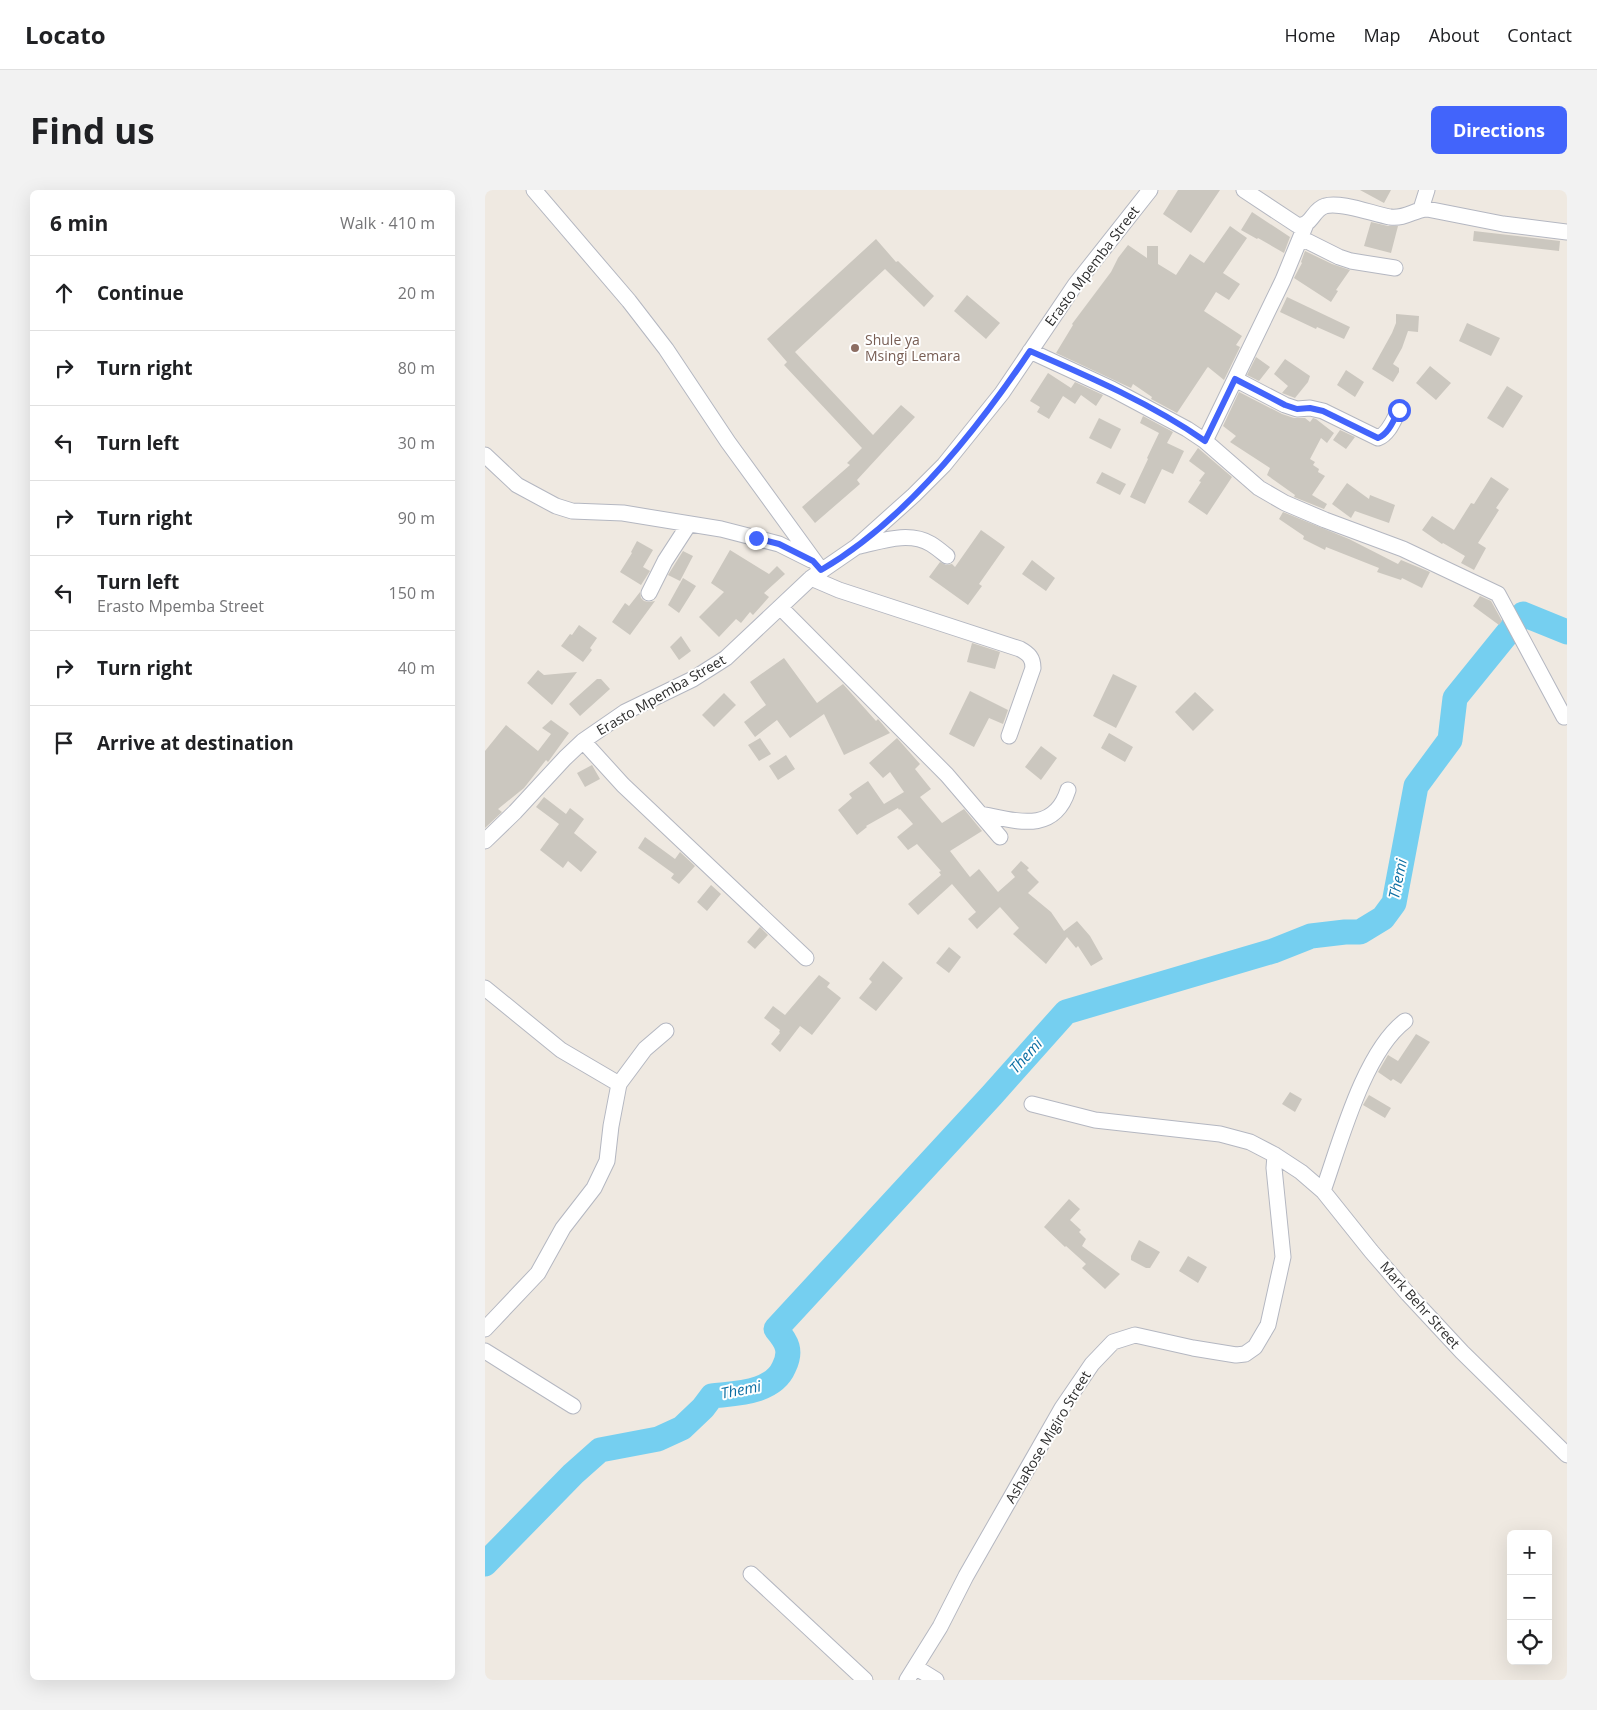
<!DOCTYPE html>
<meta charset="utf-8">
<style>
body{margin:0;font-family:"Open Sans",sans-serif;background:#f2f2f2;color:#202124}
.controls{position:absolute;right:15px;bottom:15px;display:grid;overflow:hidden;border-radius:8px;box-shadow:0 5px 20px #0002}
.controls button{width:45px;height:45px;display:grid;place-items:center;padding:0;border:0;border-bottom:1px solid #e0e0e0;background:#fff;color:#202124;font:25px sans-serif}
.stop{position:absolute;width:15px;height:15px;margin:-11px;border:4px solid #4264fb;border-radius:50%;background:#fff}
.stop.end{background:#4264fb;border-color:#fff;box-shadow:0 1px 5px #0008}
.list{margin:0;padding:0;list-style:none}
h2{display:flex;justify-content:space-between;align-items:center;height:65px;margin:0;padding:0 20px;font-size:21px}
h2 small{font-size:16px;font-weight:400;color:#757577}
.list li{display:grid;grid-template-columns:32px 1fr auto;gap:15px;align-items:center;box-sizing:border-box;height:75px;padding:0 20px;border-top:1px solid #e0e0e0}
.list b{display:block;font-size:19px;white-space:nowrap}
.list p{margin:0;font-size:16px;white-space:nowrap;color:#757577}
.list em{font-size:16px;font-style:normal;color:#757577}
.icon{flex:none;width:28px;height:28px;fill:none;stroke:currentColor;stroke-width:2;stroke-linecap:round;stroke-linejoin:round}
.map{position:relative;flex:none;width:1082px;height:1490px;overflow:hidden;border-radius:8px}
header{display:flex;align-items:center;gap:30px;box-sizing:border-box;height:70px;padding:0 25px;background:#fff;border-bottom:1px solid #e0e0e0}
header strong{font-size:24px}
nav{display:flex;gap:28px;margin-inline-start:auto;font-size:18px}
.intro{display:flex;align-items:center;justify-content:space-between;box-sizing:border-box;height:120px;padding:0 30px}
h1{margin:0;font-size:35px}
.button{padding:12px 22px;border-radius:8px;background:#4264fb;color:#fff;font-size:18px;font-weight:700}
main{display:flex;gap:30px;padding:0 30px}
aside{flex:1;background:#fff;border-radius:8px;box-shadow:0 5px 20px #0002}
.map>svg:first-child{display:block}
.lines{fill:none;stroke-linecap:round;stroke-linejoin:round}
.river{stroke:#75cff0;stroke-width:25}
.building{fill:#cbc7bf}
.street-casing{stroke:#b4b7c1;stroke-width:17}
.street{stroke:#fff;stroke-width:15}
.route{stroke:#4264fb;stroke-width:6}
.education-dot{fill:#8d6e63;stroke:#fff;stroke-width:2}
.labels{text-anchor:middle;stroke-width:4;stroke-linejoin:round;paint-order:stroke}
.street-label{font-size:14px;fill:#2e2e2e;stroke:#fff}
.education-label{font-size:14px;fill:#785e54;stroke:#fff;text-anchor:start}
.water-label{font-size:15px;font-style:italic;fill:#0d6fa3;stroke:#fff}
</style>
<header>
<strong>Locato</strong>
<nav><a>Home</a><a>Map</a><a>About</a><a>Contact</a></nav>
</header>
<div class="intro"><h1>Find us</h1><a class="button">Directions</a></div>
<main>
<aside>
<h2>6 min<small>Walk · 410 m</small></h2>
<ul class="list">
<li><svg class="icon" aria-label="ahead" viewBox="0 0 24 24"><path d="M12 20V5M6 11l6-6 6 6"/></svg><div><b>Continue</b></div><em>20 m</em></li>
<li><svg class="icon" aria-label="right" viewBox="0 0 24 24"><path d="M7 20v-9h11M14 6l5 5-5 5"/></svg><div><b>Turn right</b></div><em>80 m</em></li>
<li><svg class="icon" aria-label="left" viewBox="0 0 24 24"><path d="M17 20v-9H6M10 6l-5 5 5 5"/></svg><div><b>Turn left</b></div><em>30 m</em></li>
<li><svg class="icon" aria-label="right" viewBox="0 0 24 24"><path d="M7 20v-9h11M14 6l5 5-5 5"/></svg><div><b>Turn right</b></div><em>90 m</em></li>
<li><svg class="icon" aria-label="left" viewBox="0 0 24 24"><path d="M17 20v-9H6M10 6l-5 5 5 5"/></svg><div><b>Turn left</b><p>Erasto Mpemba Street</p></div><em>150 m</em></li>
<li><svg class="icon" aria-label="right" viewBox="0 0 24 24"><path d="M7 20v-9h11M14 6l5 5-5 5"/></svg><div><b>Turn right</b></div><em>40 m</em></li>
<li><svg class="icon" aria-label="arrive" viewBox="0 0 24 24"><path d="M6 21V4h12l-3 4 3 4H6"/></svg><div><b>Arrive at destination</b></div></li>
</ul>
</aside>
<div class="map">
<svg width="1082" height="1490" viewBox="0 0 1082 1490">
<rect width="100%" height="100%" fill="#efe9e1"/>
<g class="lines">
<path class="river" d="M 0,1374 L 88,1284 L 115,1260 L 173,1249 L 197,1238 L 218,1218 L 227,1206 C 252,1203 288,1203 299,1177 C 307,1161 302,1152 291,1139 L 507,905 L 581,822 L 788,761 L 826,746 L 860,742 L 875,742 L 898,728 L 909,713 L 931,596 L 965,550 L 970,508 L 1038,424 L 1082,442"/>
</g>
<path class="building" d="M 693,0 L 735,0 L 706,43 L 678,24 Z
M 875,0 L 906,0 L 899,13 Z
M 767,22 L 805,47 L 799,63 L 773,48 L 772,49 L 756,40 Z
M 886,32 L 903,36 L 913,36 L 906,63 L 879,56 Z
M 745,36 L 762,48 L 738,83 L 755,94 L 744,110 L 731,102 L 719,121 L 757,146 L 751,155 L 755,157 L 739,190 L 723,177 L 722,178 L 692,223 L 666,209 L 667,207 L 648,194 L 646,198 L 571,163 L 588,135 L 587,134 L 626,82 L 633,68 L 643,55 L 662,68 L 662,56 L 673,56 L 673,74 L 691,85 L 705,64 L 719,73 Z
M 989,41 L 1075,51 L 1074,61 L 988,51 Z
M 391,49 L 411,72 L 413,71 L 449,106 L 439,117 L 400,79 L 310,162 L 388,245 L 416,215 L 430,227 L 372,290 L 375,294 L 330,333 L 317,317 L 365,275 L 362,273 L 377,258 L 299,175 L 302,172 L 282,149 Z
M 820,61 L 847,74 L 865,80 L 851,100 L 853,101 L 846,112 L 809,88 L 817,73 L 816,72 Z
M 482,105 L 515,133 L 501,149 L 469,121 Z
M 802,107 L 865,137 L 859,149 L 832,137 L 831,139 L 795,122 Z
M 911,124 L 934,126 L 933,142 L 923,141 L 917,158 L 908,174 L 914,178 L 914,182 L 908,192 L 887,179 L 907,143 L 911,133 Z
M 982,133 L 1015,148 L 1006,166 L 974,151 Z
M 771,167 L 785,177 L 774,191 L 762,185 Z
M 800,169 L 825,186 L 823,192 L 810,208 L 797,203 L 803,196 L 789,184 Z
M 945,176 L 966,193 L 951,210 L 931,193 Z
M 861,180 L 879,192 L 870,207 L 852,195 Z
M 563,183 L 586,198 L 590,192 L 618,205 L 611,216 L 596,205 L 590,214 L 578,206 L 564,229 L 552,222 L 555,217 L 545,211 Z
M 1022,196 L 1038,206 L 1018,238 L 1002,228 Z
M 754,202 L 797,224 L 809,228 L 820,228 L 825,232 L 828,228 L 831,229 L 849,243 L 842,253 L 836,248 L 825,269 L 830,272 L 828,275 L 834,279 L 833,282 L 840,286 L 827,305 L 842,314 L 839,319 L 809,307 L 810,305 L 782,285 L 785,278 L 745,252 L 751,246 L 738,236 Z
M 658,226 L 688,242 L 682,253 L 699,261 L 688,284 L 677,279 L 660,314 L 645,307 L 663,269 L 662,268 L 674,243 L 655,233 Z
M 614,228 L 636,239 L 626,259 L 604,248 Z
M 855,240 L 870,247 L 861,259 L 848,250 Z
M 713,258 L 747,287 L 722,325 L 703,312 L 716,292 L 714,291 L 720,283 L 704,271 Z
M 617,282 L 641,294 L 635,305 L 611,293 Z
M 1006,287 L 1024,299 L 1011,318 L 1014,320 L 993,353 L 1001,358 L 989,380 L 976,373 L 980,366 L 958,353 L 957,354 L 937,340 L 947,326 L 969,340 L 986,313 L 989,314 Z
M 862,293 L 884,309 L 885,305 L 910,315 L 904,333 L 870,321 L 866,328 L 847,314 Z
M 798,322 L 864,349 L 913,374 L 916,370 L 945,382 L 937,398 L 917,388 L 916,390 L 892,382 L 894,378 L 841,357 L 840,360 L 818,349 L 819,346 L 794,329 Z
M 496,340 L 520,357 L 494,394 L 497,396 L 483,415 L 444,387 L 455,372 L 461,375 L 467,374 L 470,377 Z
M 152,351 L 168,360 L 158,377 L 165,381 L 156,395 L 135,382 L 147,363 L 146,362 Z
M 245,360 L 284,384 L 292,376 L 300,384 L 279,403 L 284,407 L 268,425 L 265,422 L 256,433 L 251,429 L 234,447 L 214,427 L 239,402 L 226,393 Z
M 198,361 L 208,366 L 195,391 L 183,385 Z
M 547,370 L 570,388 L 561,401 L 537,384 Z
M 198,388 L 211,396 L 194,423 L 183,415 Z
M 155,402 L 156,408 L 159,411 L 164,412 L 170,411 L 145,445 L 127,432 L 140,413 L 144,416 Z
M 995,406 L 1006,411 L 1017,431 L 1014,435 L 988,416 Z
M 94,435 L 112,448 L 105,458 L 107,460 L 98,472 L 76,456 L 85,444 L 87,445 Z
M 196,446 L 206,461 L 194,470 L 185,457 Z
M 487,453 L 515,462 L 510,479 L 482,472 Z
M 299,468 L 332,513 L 358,494 L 391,531 L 393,529 L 405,543 L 359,565 L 339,524 L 305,548 L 292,530 L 270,547 L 259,532 L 281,515 L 265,492 Z
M 53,480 L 59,485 L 92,482 L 67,515 L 42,493 Z
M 628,484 L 652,496 L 631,538 L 608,526 Z
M 112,489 L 116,489 L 125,499 L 95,526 L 84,514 Z
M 485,501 L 523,520 L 518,534 L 504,528 L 489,557 L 464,544 Z
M 710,502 L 729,520 L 708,541 L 690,522 Z
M 239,503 L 251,515 L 229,537 L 217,525 Z
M 66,530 L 84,543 L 63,572 L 61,570 L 39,598 L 13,619 L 17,622 L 0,638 L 0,561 L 21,535 L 53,561 L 66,544 L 57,538 Z
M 624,543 L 648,557 L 640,572 L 616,558 Z
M 275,548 L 286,564 L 274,571 L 263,555 Z
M 412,548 L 435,574 L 430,579 L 446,599 L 435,607 L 457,633 L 479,619 L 497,641 L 465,661 L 485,687 L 494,679 L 513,702 L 530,687 L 526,682 L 536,671 L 544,678 L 542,680 L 554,692 L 543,703 L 566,722 L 579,741 L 592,731 L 605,746 L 618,769 L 606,776 L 593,756 L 591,758 L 582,747 L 561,774 L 528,744 L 534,738 L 515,717 L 492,739 L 483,729 L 491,722 L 467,694 L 433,725 L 423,714 L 456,685 L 454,682 L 456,681 L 432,654 L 423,660 L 412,647 L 428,634 L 415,619 L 414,620 L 413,618 L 381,636 L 382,637 L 372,645 L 353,620 L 367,608 L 364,604 L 383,591 L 399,614 L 419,602 L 405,582 L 398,588 L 384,573 Z
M 556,556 L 572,568 L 556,590 L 540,577 Z
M 301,565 L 310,579 L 293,590 L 284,576 Z
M 107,575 L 115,589 L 100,597 L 92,583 Z
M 59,607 L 81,624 L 85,618 L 99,629 L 89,643 L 112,662 L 96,682 L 83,671 L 78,678 L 55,660 L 74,634 L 51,617 Z
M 160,647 L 190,669 L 195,662 L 210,676 L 194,694 L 186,688 L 189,684 L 153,658 Z
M 226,695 L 236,704 L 222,721 L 212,712 Z
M 275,737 L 283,745 L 270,759 L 262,752 Z
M 464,757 L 476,767 L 464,783 L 451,773 Z
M 398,771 L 418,788 L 391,821 L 374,808 L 387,792 L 384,789 Z
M 334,785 L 345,793 L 342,797 L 356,808 L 327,845 L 315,836 L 295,862 L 286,854 L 295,843 L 294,842 L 295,840 L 279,828 L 288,816 L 300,825 Z
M 931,844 L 945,852 L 916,894 L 908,889 L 906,891 L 893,882 L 903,865 L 913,871 Z
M 805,902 L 817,909 L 810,922 L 797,914 Z
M 884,905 L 906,918 L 900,928 L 878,915 Z
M 584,1009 L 595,1019 L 585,1030 L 596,1040 L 594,1042 L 601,1049 L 597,1056 L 635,1084 L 620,1099 L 597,1078 L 601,1074 L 581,1056 L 580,1057 L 559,1037 Z
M 654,1050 L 675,1062 L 665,1078 L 661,1078 L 646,1070 L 646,1066 Z
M 703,1066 L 722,1077 L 713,1093 L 694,1081 Z"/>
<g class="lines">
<defs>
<path id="street" d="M 49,0 L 144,111 L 181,159 L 243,252 L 336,380
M 759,0 L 812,35 C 827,37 827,20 840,16 C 855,11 888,24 905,27 C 921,29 928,20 942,19 L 1018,34 L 1082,42
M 936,19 L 942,0
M 816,48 L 854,67 L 866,71 L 910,78
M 545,161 L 627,199 L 702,239 L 720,251 L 774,298 L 800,313 L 840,330 L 918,359 L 1013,404 L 1079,527
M 750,189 L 800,215 L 812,219 L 825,218 L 838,221 L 893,248 C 904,244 909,229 914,220
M 720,251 L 798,90 L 821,34
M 0,265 L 32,295 L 71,316 L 87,321 L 138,323 L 236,339 L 294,354 L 326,370
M 375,356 C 397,351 424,341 446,354 C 451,357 457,362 462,366
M 326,388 L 354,400 L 535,459 C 544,464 548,468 548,478 L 524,546
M 164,403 L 180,371 L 204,334
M 295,417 L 462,585 L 515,647
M 98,551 L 138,595 L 321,768
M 496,624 C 532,631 569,644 583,600
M 0,651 L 30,622 L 80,568 L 98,551 L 140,522 L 208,489 L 241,468 L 326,388 L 371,357 L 429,305 L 459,275 L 517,203 L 590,95 L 665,0
M 0,798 L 76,860 L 134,894
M 547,914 L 610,930 L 735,944 L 765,952 L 790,965 L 816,982 L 838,1001 L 886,1061 L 923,1104 L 977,1162 L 1082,1265
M 838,1001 C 855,953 879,862 920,831
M 0,1139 L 53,1083 L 78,1038 L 109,998 L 122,971 L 126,936 L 134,894 L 160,859 L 181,841
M 0,1161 L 88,1216
M 266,1384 L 380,1490
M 430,1477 L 451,1490
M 422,1490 L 455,1437 L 481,1386 L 577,1218 L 607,1174 L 628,1152 L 650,1145 L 708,1158 L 751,1165 L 760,1164 L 770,1157 L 783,1135 L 798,1067 L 789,978 L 790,965"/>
</defs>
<use href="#street" class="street-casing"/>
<use href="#street" class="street"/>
</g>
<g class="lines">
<path class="route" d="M 271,348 L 294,354 L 328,371 L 336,380 C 419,332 492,240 545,161 C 605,187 667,214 720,251 L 750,189 L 800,215 L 812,219 L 825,218 L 838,221 L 893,248 C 904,244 909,229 914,220"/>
</g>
<circle class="education-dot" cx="370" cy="158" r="5"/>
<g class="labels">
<g class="street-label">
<text transform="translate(607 76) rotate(-53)" y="5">Erasto Mpemba Street</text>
<text transform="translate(176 505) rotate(-30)" y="5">Erasto Mpemba Street</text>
<text transform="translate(935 1115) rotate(48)" y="5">Mark Behr Street</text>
<text transform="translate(563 1247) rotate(-59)" y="5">AshaRose Migiro Street</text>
</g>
<g class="education-label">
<text x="380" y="155">Shule ya<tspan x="380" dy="16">Msingi Lemara</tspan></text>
</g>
<g class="water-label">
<text transform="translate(913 689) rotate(-78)" y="5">Themi</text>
<text transform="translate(541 866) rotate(-48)" y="5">Themi</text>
<text transform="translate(256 1200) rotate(-11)" y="5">Themi</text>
</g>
</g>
</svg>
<div class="controls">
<button>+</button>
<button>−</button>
<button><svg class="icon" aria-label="locate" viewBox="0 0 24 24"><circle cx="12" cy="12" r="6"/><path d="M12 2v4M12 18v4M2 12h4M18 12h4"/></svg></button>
</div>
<div class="stop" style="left:914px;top:220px"></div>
<div class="stop end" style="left:271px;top:348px"></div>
</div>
</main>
